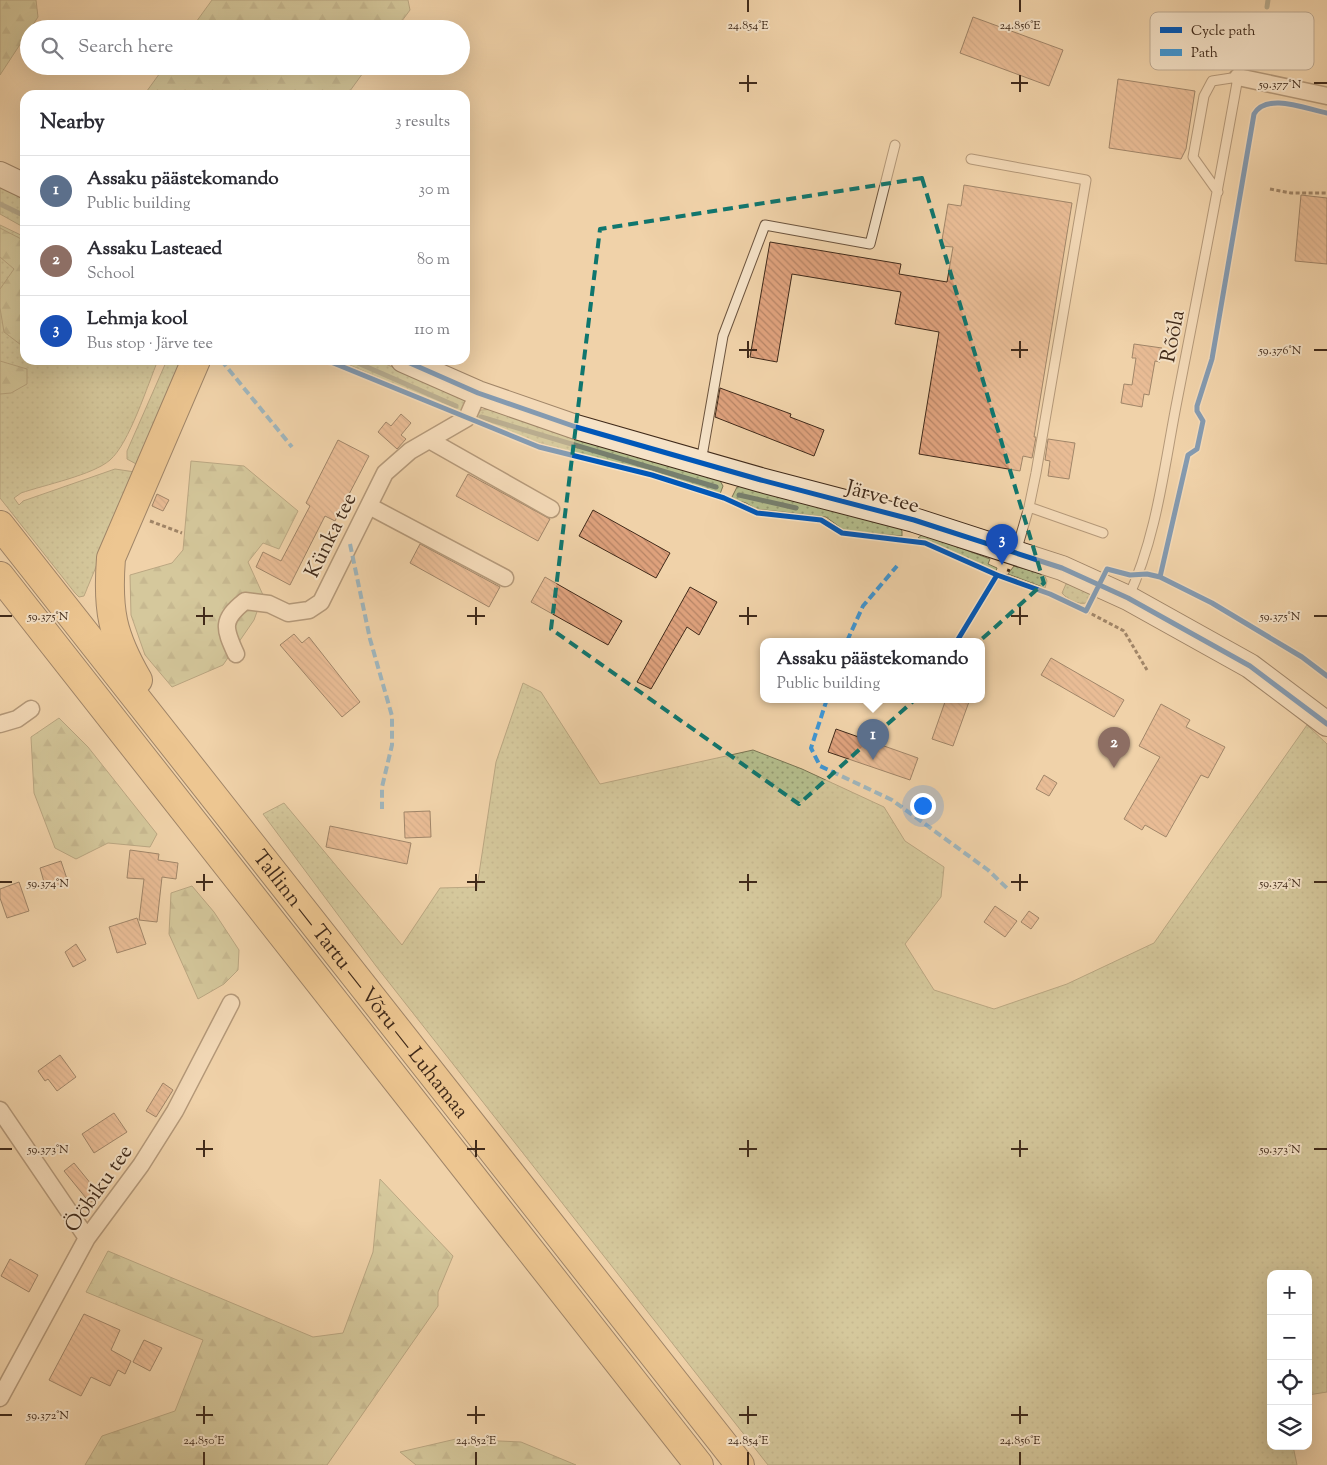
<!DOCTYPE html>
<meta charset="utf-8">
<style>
body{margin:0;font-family:"Sorts Mill Goudy",serif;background:#f2f2f3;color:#2b2b33}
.controls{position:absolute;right:15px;bottom:15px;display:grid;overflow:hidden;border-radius:10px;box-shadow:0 5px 20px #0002}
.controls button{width:45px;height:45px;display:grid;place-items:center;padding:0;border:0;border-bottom:1px solid #e1e1e2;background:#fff;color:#2b2b33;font:25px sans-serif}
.you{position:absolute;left:922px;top:805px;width:18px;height:18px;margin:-12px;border:4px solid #fff;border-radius:50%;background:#1a73e8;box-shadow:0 0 0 8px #1a73e833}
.badge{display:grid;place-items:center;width:32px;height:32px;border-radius:50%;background:#8f2418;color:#fff;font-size:16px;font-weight:700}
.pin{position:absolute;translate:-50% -41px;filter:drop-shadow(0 1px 2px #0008)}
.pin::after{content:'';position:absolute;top:26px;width:18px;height:15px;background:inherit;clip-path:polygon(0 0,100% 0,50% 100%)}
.popup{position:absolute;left:760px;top:638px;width:225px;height:65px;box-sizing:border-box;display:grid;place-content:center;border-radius:10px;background:#fff;filter:drop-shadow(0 1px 4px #0005);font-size:16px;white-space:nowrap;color:#7c7c81}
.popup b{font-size:19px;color:#2b2b33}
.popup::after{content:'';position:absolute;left:50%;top:100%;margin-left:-10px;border:10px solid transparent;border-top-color:#fff}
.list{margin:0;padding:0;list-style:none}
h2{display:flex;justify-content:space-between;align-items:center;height:65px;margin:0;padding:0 20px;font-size:21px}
h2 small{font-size:16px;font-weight:400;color:#7c7c81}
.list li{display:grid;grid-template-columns:32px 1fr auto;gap:15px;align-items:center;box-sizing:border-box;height:70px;padding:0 20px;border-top:1px solid #e1e1e2}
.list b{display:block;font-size:19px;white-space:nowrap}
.list p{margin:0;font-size:16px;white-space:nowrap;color:#7c7c81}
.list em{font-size:16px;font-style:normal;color:#7c7c81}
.icon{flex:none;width:28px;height:28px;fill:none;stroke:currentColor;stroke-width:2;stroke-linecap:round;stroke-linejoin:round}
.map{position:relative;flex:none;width:1327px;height:1465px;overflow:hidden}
.search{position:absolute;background:#fff;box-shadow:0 5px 20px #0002;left:20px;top:20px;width:450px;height:55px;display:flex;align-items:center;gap:12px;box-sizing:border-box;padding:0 18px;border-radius:28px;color:#7c7c81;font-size:19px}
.panel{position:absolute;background:#fff;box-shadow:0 5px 20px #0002;left:20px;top:90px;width:450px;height:275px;border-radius:15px}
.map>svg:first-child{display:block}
.grass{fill:url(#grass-dots);stroke:#7a7453}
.forest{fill:url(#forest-firs);stroke:#7a7453}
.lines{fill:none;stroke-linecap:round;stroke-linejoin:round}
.stream{stroke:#777f6d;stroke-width:5}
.building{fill:url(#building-back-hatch);stroke:#402a1a}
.lane-casing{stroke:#6c543e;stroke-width:11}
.street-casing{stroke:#6c543e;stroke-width:19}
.secondary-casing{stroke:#402a1a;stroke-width:26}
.highway-casing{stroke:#402a1a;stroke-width:30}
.path{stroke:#402a1a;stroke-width:3;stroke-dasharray:4 2.5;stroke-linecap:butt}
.lane{stroke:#f5e2c7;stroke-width:9}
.street{stroke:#f5e2c7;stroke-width:16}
.secondary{stroke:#f5e2c7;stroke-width:24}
.highway{stroke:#e8b974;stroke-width:28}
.quiet{stroke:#3f96d4;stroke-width:4;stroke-dasharray:8 4;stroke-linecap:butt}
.cycleway-casing{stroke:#f5e2c7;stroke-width:8}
.cycleway{stroke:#0057b8;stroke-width:5}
.marked{fill:none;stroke:#0f766e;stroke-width:4;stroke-dasharray:10 6;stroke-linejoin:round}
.ticks{fill:none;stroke:#402a1a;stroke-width:2}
.labels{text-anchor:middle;stroke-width:4;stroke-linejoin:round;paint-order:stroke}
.street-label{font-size:21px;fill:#402a1a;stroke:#f5e2c7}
.key{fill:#f5e2c7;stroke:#bfab93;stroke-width:1}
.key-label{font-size:14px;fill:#402a1a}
.ticks-label{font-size:12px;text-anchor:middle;fill:#402a1a;stroke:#f5e2c7;stroke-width:4;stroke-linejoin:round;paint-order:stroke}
</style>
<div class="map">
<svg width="1327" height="1465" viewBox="0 0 1327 1465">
<defs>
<pattern id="grass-dots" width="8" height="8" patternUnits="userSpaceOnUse" patternTransform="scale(1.25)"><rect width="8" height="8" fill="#b4bd8c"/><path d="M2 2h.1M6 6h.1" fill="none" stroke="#949a72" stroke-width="1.8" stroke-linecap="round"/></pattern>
<pattern id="forest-firs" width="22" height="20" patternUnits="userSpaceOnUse" patternTransform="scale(1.25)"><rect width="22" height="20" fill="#b4bd8c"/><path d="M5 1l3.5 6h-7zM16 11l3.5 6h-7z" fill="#949a72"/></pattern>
<pattern id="building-back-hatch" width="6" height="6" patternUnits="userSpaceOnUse" patternTransform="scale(1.25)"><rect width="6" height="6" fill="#dfa27d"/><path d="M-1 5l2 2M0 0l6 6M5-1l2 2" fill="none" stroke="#b68466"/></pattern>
</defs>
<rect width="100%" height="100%" fill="#f0d2a9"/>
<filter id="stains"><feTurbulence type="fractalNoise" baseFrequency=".004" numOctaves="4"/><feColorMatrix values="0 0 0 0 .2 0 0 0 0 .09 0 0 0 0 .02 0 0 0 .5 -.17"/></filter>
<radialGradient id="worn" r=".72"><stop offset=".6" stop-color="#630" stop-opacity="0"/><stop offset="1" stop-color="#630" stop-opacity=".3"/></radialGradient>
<path class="grass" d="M 0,187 L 25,200 L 25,228 L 0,214 Z
M 0,225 L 25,237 L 25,360 L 158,360 C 148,384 129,444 110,460 C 93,475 44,485 21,493 L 14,498 L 19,505 L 23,501 L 115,469 L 135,472 L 84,596 L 79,597 L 75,593 L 0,498 Z
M 167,360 L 184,360 L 138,465 L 127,459 L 127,451 Z
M 338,360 L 376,360 L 461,396 L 467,401 L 462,414 Z
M 496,409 L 719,479 L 723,486 L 720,494 L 684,482 L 539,443 L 473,419 L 481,410 Z
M 741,486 L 899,527 L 902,531 L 902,536 L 845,531 L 826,517 L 756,509 L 746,503 L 731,499 L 737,487 Z
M 923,534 L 990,559 L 988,564 L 997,568 L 996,571 L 918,538 Z
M 1014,566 L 1044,574 L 1047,581 L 1045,588 L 1008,574 Z
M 1066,584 L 1069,584 L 1092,593 L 1086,603 C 1078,605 1067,599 1062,593 Z
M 523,683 L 541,692 L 600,784 L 753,750 L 802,769 L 884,807 L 905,841 L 944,867 L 941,897 L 905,944 L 934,990 L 994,1009 L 1067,984 L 1154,943 L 1307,725 L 1327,744 L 1327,1392 L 1308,1395 L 1308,1274 L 1271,1274 L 1271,1446 L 1293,1446 L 1297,1465 L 768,1465 L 376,966 L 263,814 L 284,803 L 402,945 L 440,888 L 477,887 L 496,762 Z"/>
<path class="forest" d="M 0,0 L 36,0 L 38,17 L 0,75 Z
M 212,0 L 408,0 L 410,10 L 396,29 L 191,29 Z
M 165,66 L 368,66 L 347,95 L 144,95 Z
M 0,228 L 25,241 L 25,348 L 4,332 L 0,308 L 0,289 L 14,269 L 0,257 Z
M 0,361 L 27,369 L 27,384 L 11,393 L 0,394 Z
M 191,461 L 244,466 L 298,511 L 279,549 L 263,543 L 248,562 L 263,595 L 254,620 L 223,665 L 172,687 L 145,655 L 131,615 L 130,575 L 172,563 L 183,550 Z
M 59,718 L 88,747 L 157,834 L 150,847 L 108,843 L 76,859 L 55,848 L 34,793 L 31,737 Z
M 192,886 L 214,912 L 239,950 L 238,970 L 224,984 L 198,999 L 169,934 L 171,893 Z
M 380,1179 L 453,1256 L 438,1292 L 438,1306 L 327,1465 L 85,1465 L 102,1436 L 175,1411 L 203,1340 L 86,1292 L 108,1251 L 313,1337 L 343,1333 L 373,1252 Z
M 456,1439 L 521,1442 L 576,1465 L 416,1465 L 400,1452 Z"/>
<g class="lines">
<path class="stream" d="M 1267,7 L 1268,0
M 0,204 L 25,216
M 351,360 L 456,406
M 481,417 L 716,487
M 739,495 L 796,508"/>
</g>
<path class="building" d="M 973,17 L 1063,50 L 1049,86 L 960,53 Z
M 1118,79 L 1195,91 L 1186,149 L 1181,159 L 1109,148 Z
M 964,185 L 1072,203 L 1034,437 L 1036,437 L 1032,458 L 1023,456 L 1020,471 L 919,454 L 939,332 L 895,324 L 901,292 L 792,274 L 777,362 L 750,357 L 770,242 L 901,264 L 899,274 L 947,282 L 953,247 L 941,246 L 948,204 L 961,206 Z
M 1301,195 L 1327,198 L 1327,264 L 1295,261 Z
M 1134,344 L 1162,348 L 1160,362 L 1155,361 L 1149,395 L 1144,394 L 1142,407 L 1121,403 L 1124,384 L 1132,385 L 1136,358 L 1132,358 Z
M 720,388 L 791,414 L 790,417 L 824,430 L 814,456 L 715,417 Z
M 401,414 L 411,423 L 401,435 L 406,439 L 397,449 L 378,432 L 386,422 L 391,426 Z
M 1048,439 L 1075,443 L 1069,479 L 1048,476 L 1050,461 L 1045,460 Z
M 338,440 L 369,456 L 335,521 L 325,516 L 290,585 L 256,567 L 263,552 L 281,561 L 310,506 L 306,503 Z
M 468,474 L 550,519 L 538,541 L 456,496 Z
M 157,494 L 169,500 L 163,511 L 152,506 Z
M 593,510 L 670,553 L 656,578 L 579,536 Z
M 420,544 L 500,587 L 489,607 L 410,563 Z
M 545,577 L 622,621 L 608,645 L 531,602 Z
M 690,587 L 717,602 L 699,635 L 687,627 L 651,689 L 637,682 Z
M 294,634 L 302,643 L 309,637 L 360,702 L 342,717 L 280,645 Z
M 1051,658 L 1124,700 L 1114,717 L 1041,675 Z
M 946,699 L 970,699 L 953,746 L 932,739 Z
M 1161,704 L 1190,720 L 1186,727 L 1225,747 L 1208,778 L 1201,775 L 1166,837 L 1145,825 L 1142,830 L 1124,819 L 1160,757 L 1139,746 Z
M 836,729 L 918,758 L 910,780 L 828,752 Z
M 1044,775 L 1057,783 L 1049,796 L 1036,789 Z
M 430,811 L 431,837 L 405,838 L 404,812 Z
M 330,826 L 411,843 L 407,864 L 326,847 Z
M 130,850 L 159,854 L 158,860 L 178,863 L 176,879 L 162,877 L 157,922 L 139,920 L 144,879 L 127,878 Z
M 61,861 L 68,882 L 46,889 L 40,868 Z
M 19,882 L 29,911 L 7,918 L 0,898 L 0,889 Z
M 995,906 L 1017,921 L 1005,937 L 984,922 Z
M 1029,911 L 1039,918 L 1031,929 L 1021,922 Z
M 137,918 L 146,944 L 117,953 L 109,927 Z
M 76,944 L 86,960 L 73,967 L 65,952 Z
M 60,1055 L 76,1077 L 57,1091 L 48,1079 L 45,1081 L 38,1071 Z
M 163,1083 L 173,1090 L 156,1117 L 146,1111 Z
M 114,1113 L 127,1132 L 94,1153 L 82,1134 Z
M 74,1163 L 100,1195 L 90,1203 L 64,1171 Z
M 10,1259 L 38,1275 L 29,1292 L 1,1276 Z
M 84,1314 L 120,1330 L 111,1350 L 131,1361 L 125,1374 L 118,1370 L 110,1386 L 91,1377 L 81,1396 L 49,1380 Z
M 144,1340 L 162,1348 L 150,1371 L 133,1362 Z"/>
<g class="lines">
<defs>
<path id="lane" d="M 971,159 L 1086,180 L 1036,473 L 1029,507 L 1016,552
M 701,462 L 723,336 L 765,225 L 870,244 L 895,145
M 1029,507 L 1103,533
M 1128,598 C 1157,536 1164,467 1177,401 C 1198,293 1219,185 1238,77 L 1212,81 L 1204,96 L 1193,157 L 1218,192"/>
<path id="street" d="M 1238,77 L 1327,96
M 431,441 L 551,509
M 369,506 L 505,578
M 236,654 C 224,628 221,620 245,601 L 269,604 L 288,613 L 309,610 L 321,602 L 385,473 L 410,451 L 467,418 L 478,393
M 0,724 L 17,719 L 31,709
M 0,1110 L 87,1238
M 0,1398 L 87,1238 L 141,1165 L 175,1111 L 231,1003"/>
<path id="secondary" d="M 0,174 L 25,186
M 403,360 L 478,393 L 576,427 L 761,480 L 914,520 L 1062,568 L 1128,598 L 1250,666 L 1327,724"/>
<g id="highway">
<path id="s1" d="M 0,525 L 740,1465"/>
<path d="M 0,576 L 699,1465"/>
<path d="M 138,680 C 112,635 107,610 111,558 L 196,360"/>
</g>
</defs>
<use href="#lane" class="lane-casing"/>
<use href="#street" class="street-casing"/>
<use href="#secondary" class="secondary-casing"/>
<use href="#highway" class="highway-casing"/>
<path class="path" d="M 1270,189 L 1291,193 L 1327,193
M 150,521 L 182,533
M 1006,578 L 1009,569
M 1086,611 L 1124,631 L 1147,670"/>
<use href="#lane" class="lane"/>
<use href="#street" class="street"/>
<use href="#secondary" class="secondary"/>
<use href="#highway" class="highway"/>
<path class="quiet" d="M 221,360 L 292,447
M 350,544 L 370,639 L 392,716 L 392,745 L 382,787 L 382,809
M 847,641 L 863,606 L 897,566
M 827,699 L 811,748 L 820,766 L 892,800 L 988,870 L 1009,890"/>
<defs>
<path id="cycleway" d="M 326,360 L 539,447 L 652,475 L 724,498 L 757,513 L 821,520 L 842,533 L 925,543 L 997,575 L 1050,594 L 1086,611 L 1107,569 L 1130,575 L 1147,574 L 1160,577 L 1212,603 L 1302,657 L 1327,676
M 403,360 L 478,393 L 576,427 L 761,480 L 914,520 L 1062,568 L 1128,598 L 1250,666 L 1327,724
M 1160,577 L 1188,455 L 1197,449 L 1203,421 L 1197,411 L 1197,406 L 1212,359 L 1254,114 C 1267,92 1306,109 1327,113
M 957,641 L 997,575"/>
</defs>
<use href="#cycleway" class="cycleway-casing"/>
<use href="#cycleway" class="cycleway"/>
</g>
<path d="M0 0H1327V1465H0ZM 922,178 L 1044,583 L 799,804 L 551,629 L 600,229 Z" fill="#f0d2a9" fill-opacity=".55" fill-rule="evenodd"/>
<path class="marked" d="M 922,178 L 1044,583 L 799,804 L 551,629 L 600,229 Z"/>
<path class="ticks" d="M 748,0 L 748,12M 1020,0 L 1020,12M 748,75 L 748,92M 1020,75 L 1020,92M 739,83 L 757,83M 1011,83 L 1028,83M 1314,83 L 1327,83M 748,341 L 748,358M 1020,341 L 1020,358M 739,350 L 757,350M 1011,350 L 1028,350M 1314,350 L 1327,350M 204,607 L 204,625M 476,607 L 476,625M 748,607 L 748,625M 1020,607 L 1020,625M 0,616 L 12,616M 196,616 L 213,616M 467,616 L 485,616M 739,616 L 757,616M 1011,616 L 1028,616M 1314,616 L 1327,616M 204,874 L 204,891M 476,874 L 476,891M 748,874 L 748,891M 1020,874 L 1020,891M 0,882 L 12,882M 196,882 L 213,882M 467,882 L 485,882M 739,882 L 757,882M 1011,882 L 1028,882M 1314,882 L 1327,882M 204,1140 L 204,1157M 476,1140 L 476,1157M 748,1140 L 748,1157M 1020,1140 L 1020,1157M 0,1149 L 12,1149M 196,1149 L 213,1149M 467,1149 L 485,1149M 739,1149 L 757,1149M 1011,1149 L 1028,1149M 1314,1149 L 1327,1149M 204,1406 L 204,1424M 476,1406 L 476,1424M 748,1406 L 748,1424M 1020,1406 L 1020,1424M 0,1415 L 12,1415M 196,1415 L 213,1415M 467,1415 L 485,1415M 739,1415 L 757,1415M 1011,1415 L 1028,1415M 204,1452 L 204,1465M 476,1452 L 476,1465M 748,1452 L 748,1465M 1020,1452 L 1020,1465"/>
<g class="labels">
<g class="street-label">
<text transform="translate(1172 336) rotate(-79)" y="7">Rõõla</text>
<text transform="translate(883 496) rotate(15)" y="7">Järve tee</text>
<text transform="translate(330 535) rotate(-64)" y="7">Künka tee</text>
<text dy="7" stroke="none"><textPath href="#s1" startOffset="584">Tallinn — Tartu — Võru — Luhamaa</textPath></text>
<text transform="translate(98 1188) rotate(-55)" y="7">Ööbiku tee</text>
</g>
</g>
<rect x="1150" y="12" width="164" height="58" rx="8" class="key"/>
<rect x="1160" y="27" width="22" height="6" fill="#0057b8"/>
<rect x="1160" y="49" width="22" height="7" fill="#3f96d4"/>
<g class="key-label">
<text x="1191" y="35">Cycle path</text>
<text x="1191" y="57">Path</text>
</g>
<g class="ticks-label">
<text x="748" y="29">24.854°E</text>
<text x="1020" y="29">24.856°E</text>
<text x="1280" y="88">59.377°N</text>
<text x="1280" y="354">59.376°N</text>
<text x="48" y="620">59.375°N</text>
<text x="1280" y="620">59.375°N</text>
<text x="48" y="887">59.374°N</text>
<text x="1280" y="887">59.374°N</text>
<text x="48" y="1153">59.373°N</text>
<text x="1280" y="1153">59.373°N</text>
<text x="48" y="1419">59.372°N</text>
<text x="204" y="1444">24.850°E</text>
<text x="476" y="1444">24.852°E</text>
<text x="748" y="1444">24.854°E</text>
<text x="1020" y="1444">24.856°E</text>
</g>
<rect width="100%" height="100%" filter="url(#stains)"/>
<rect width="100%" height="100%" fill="url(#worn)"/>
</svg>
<div class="controls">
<button>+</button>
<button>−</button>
<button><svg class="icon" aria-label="locate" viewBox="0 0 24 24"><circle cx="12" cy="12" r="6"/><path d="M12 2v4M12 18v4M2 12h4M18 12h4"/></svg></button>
<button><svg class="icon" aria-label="layers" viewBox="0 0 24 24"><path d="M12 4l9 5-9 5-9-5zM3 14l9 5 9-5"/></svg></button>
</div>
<div class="you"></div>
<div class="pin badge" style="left:873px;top:760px;background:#5c6f8a">1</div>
<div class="popup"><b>Assaku päästekomando</b>Public building</div>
<div class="pin badge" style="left:1114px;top:768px;background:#8d6e63">2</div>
<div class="pin badge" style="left:1002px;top:565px;background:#1a4fb4">3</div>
<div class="search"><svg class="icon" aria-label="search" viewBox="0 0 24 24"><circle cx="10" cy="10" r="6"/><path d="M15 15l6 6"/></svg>Search here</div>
<section class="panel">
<h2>Nearby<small>3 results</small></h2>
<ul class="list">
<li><span class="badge" style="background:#5c6f8a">1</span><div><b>Assaku päästekomando</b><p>Public building</p></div><em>30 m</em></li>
<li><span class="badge" style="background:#8d6e63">2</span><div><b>Assaku Lasteaed</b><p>School</p></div><em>80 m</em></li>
<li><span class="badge" style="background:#1a4fb4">3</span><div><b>Lehmja kool</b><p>Bus stop · Järve tee</p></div><em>110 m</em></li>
</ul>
</section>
</div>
